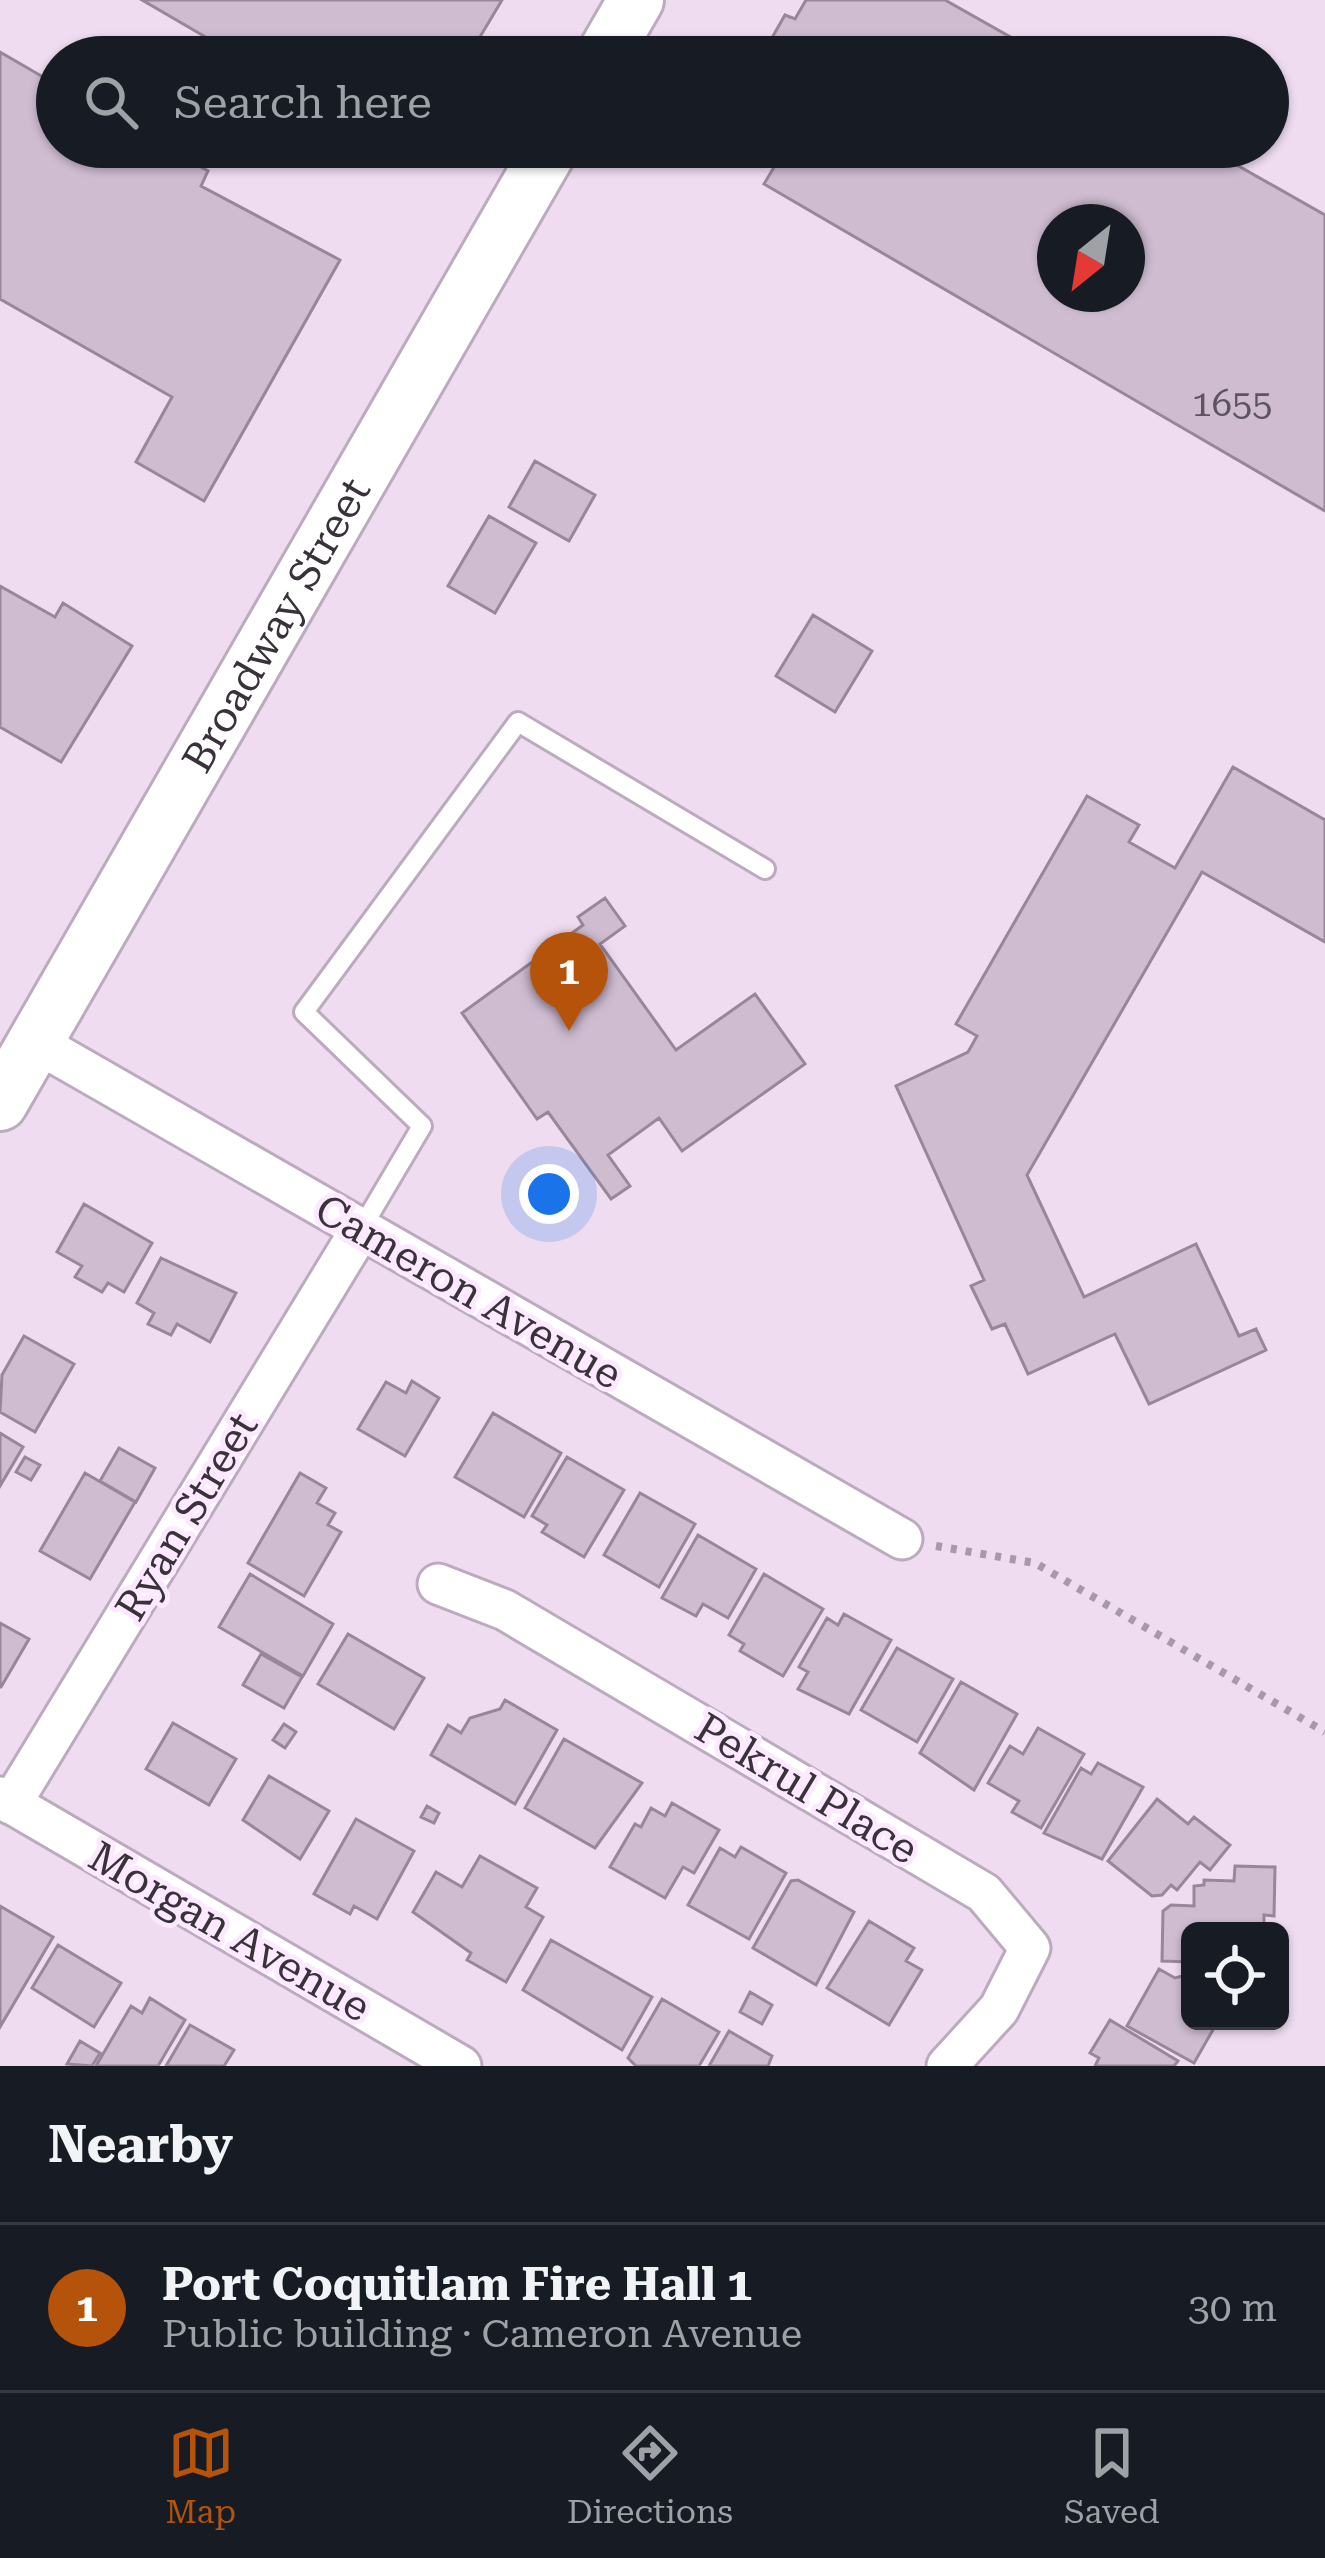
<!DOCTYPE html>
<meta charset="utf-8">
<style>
body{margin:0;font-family:"Roboto Serif",serif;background:#20242c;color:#f1f3f6}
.controls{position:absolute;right:36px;bottom:36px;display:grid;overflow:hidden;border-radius:18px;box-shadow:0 3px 9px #0004}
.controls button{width:108px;height:108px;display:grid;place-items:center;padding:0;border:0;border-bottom:3px solid #363941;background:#171b24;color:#f1f3f6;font:60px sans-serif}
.compass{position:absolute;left:1037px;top:204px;width:108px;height:108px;border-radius:50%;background:#171b24;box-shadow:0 3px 9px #0004;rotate:210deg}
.you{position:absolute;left:549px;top:1194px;width:42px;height:42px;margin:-30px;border:9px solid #fff;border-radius:50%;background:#1a73e8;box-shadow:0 0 0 18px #1a73e833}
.badge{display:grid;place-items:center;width:78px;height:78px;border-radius:50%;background:#b45309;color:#fff;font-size:39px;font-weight:700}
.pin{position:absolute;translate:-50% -99px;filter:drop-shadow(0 3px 6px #0008)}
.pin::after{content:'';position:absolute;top:63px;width:42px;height:36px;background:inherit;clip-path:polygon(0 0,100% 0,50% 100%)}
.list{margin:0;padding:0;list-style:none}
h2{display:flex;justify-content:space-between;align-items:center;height:156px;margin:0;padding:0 48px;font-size:51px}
h2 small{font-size:39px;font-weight:400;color:#9ea1a6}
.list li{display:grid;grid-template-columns:78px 1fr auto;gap:36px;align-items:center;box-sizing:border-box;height:168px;padding:0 48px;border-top:3px solid #363941}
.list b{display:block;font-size:45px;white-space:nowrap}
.list p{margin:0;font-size:39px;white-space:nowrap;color:#9ea1a6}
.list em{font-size:39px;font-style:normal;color:#9ea1a6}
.icon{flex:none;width:66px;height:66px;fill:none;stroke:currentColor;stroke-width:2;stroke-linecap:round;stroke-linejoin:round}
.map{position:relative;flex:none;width:1325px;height:2066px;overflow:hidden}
.search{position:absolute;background:#171b24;box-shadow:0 3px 9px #0004;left:36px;right:36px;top:36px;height:132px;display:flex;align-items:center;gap:30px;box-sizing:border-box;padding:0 42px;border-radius:66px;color:#9ea1a6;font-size:45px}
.sheet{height:324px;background:#171b24}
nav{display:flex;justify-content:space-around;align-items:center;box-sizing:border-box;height:168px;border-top:3px solid #363941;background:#171b24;font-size:33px;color:#9ea1a6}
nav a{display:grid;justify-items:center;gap:6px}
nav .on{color:#b45309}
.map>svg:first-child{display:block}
.building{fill:#cfbcd1;stroke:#98869a;stroke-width:3;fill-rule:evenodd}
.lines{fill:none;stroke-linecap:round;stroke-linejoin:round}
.service-casing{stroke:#bcaabe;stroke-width:24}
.minor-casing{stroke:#bcaabe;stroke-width:45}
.secondary-casing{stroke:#bcaabe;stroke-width:60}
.path{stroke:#a799a9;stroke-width:8;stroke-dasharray:6 9;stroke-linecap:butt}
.service{stroke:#fff;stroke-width:18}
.minor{stroke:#fff;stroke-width:39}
.secondary{stroke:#fff;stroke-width:54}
.labels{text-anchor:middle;stroke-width:10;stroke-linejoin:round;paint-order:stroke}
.number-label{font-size:36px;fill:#5e5460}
.street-label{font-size:42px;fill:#39323a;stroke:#fce9ff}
</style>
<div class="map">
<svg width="1325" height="2066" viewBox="0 0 1325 2066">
<rect width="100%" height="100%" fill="#efdcf1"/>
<path class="building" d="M 142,0 L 502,0 L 468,57 L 240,57 Z
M 806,0 L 945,0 L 1046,57 L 761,57 L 785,15 L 795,19 Z
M 0,52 L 57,85 L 57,147 L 165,147 L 208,171 L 201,186 L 340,260 L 204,501 L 136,462 L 172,397 L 0,299 Z
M 786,147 L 1205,147 L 1325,215 L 1325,511 L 764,184 ZM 1055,222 L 1127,222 L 1127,294 L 1055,294 Z
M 535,461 L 595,495 L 569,541 L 509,507 Z
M 489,516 L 536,543 L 495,613 L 448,586 Z
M 0,586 L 55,617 L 63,603 L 132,646 L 61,762 L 0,727 Z
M 813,615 L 872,651 L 835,712 L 776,676 Z
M 1233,767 L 1325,820 L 1325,942 L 1202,872 L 1027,1175 L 1084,1297 L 1196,1244 L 1239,1336 L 1256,1329 L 1266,1350 L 1149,1404 L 1115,1334 L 1028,1374 L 1005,1324 L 992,1329 L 971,1286 L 984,1280 L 896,1086 L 968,1052 L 977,1036 L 956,1024 L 1087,796 L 1139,825 L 1129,842 L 1175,868 Z
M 605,898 L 625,926 L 600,944 L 676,1050 L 755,994 L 805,1064 L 682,1151 L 659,1118 L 608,1155 L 630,1186 L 611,1199 L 548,1112 L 537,1119 L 462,1013 L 583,925 L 578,917 Z
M 84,1204 L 152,1243 L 124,1292 L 108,1283 L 102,1292 L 75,1277 L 82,1266 L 57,1252 Z
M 161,1258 L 236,1293 L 210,1342 L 177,1324 L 171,1335 L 148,1324 L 154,1313 L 137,1303 Z
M 24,1336 L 74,1364 L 35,1432 L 0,1412 L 2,1375 Z
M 412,1381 L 439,1398 L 405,1456 L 358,1429 L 386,1382 L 406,1393 Z
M 493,1413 L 561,1453 L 524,1517 L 455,1477 Z
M 0,1433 L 23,1447 L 0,1486 Z
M 119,1448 L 155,1468 L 136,1502 L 100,1481 Z
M 25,1457 L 40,1465 L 31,1480 L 16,1472 Z
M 567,1457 L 624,1490 L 584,1557 L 542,1532 L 547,1525 L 532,1516 Z
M 85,1473 L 135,1502 L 90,1579 L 40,1551 Z
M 300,1473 L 326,1488 L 317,1503 L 335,1513 L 328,1525 L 341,1532 L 304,1596 L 248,1563 Z
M 640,1493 L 695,1524 L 659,1587 L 604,1555 Z
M 698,1535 L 756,1569 L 728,1618 L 703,1604 L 696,1616 L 662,1598 Z
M 250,1574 L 333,1624 L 303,1676 L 219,1627 Z
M 764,1574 L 823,1609 L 783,1676 L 740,1651 L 744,1644 L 729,1635 Z
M 844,1614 L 891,1640 L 849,1714 L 798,1689 L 808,1672 L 799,1667 L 827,1618 L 838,1625 Z
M 0,1623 L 29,1639 L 1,1687 L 0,1687 Z
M 348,1634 L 424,1678 L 394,1729 L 318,1684 Z
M 897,1648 L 953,1679 L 917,1742 L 861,1710 Z
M 261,1654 L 302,1677 L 284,1708 L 243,1685 Z
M 961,1682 L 1017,1714 L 974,1790 L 920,1753 Z
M 505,1700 L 557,1730 L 515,1804 L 431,1755 L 448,1725 L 461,1733 L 470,1718 L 500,1709 Z
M 173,1723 L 236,1759 L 209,1805 L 146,1769 Z
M 284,1724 L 296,1732 L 285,1748 L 273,1740 Z
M 1038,1728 L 1084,1754 L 1041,1828 L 1012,1812 L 1019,1801 L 988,1783 L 1010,1746 L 1023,1754 Z
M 564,1739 L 642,1783 L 595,1848 L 525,1808 Z
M 1098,1763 L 1143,1787 L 1102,1859 L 1044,1833 L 1081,1768 L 1091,1774 Z
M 269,1776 L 329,1811 L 300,1859 L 243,1820 Z
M 1157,1799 L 1188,1824 L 1194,1817 L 1230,1845 L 1210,1870 L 1200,1862 L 1177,1890 L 1171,1885 L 1162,1895 L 1152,1896 L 1108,1861 Z
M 672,1803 L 719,1830 L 694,1873 L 683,1867 L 665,1898 L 610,1867 L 635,1824 L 641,1827 L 651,1808 L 665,1816 Z
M 427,1806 L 439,1813 L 434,1823 L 421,1817 Z
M 356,1819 L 414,1851 L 377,1919 L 354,1906 L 350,1914 L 314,1894 Z
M 741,1847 L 786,1873 L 749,1939 L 688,1905 L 720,1848 L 735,1857 Z
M 480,1856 L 537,1888 L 526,1907 L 543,1917 L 506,1982 L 467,1960 L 471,1953 L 413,1912 L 436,1872 L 462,1887 Z
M 1235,1866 L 1275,1867 L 1274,1916 L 1264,1915 L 1264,1931 L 1190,1931 L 1190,1962 L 1162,1961 L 1163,1911 L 1171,1905 L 1194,1906 L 1194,1886 L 1204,1885 L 1204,1880 L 1234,1881 Z
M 798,1880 L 854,1912 L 816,1985 L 753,1948 L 791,1881 Z
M 0,1906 L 53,1937 L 0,2027 Z
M 869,1921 L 914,1948 L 906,1961 L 922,1970 L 889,2025 L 827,1988 Z
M 551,1940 L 652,1997 L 622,2050 L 523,1990 Z
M 58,1945 L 121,1983 L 94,2027 L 32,1988 Z
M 1159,1969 L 1175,1978 L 1190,1974 L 1190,2021 L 1218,2021 L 1194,2063 L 1127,2026 Z
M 750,1992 L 772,2005 L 762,2024 L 740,2012 Z
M 150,1998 L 185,2020 L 158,2066 L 96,2066 L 131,2006 L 142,2013 Z
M 662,1999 L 719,2032 L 699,2066 L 636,2066 L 628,2058 Z
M 1110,2020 L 1178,2061 L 1174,2066 L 1095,2066 L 1099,2058 L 1090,2053 Z
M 190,2025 L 234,2050 L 224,2066 L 166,2066 Z
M 729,2031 L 772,2056 L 768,2066 L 709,2066 Z
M 80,2041 L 100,2053 L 92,2066 L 67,2064 Z"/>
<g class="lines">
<defs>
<path id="service" d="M 361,1229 L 422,1126 L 304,1012 L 518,722 L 765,869"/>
<path id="minor" d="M 35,1042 L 902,1539
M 438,1584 L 505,1610 L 984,1893 L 1030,1948 L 999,2009 L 947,2066
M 0,1797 L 461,2066
M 11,1804 L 361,1229"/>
<g id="secondary">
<path d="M 603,57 L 636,0"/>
<path id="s1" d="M 0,1103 L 551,147"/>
</g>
</defs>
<use href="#service" class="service-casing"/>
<use href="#minor" class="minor-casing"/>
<use href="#secondary" class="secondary-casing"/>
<path class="path" d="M 936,1546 L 1035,1563 L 1325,1732"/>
<use href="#service" class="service"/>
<use href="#minor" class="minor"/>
<use href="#secondary" class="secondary"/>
</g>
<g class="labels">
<g class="number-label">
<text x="1232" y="416">1655</text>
</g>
<g class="street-label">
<text dy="15" stroke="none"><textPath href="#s1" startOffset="552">Broadway Street</textPath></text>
<text transform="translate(469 1291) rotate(30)" y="15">Cameron Avenue</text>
<text transform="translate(186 1516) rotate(-59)" y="15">Ryan Street</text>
<text transform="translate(807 1788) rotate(31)" y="15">Pekrul Place</text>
<text transform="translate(230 1931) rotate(30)" y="15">Morgan Avenue</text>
</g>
</g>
</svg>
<div class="controls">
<button><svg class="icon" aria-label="locate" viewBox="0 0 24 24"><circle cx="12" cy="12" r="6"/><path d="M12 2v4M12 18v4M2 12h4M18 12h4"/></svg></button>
</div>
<svg class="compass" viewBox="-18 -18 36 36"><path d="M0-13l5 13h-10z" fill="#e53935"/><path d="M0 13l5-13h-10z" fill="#9ea1a6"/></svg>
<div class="you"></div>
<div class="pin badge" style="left:569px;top:1031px">1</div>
<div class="search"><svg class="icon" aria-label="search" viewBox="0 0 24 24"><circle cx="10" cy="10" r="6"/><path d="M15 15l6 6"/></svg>Search here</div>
</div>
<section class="sheet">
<h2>Nearby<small></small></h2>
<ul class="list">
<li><span class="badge">1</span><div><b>Port Coquitlam Fire Hall 1</b><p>Public building · Cameron Avenue</p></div><em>30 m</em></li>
</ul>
</section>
<nav>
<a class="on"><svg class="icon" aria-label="map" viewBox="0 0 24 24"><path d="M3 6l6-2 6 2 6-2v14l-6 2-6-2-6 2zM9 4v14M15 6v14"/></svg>Map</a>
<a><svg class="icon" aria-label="directions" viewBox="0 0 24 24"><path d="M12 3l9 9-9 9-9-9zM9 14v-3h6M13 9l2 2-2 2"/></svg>Directions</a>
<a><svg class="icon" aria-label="saved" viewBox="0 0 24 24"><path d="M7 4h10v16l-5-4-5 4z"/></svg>Saved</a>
</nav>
